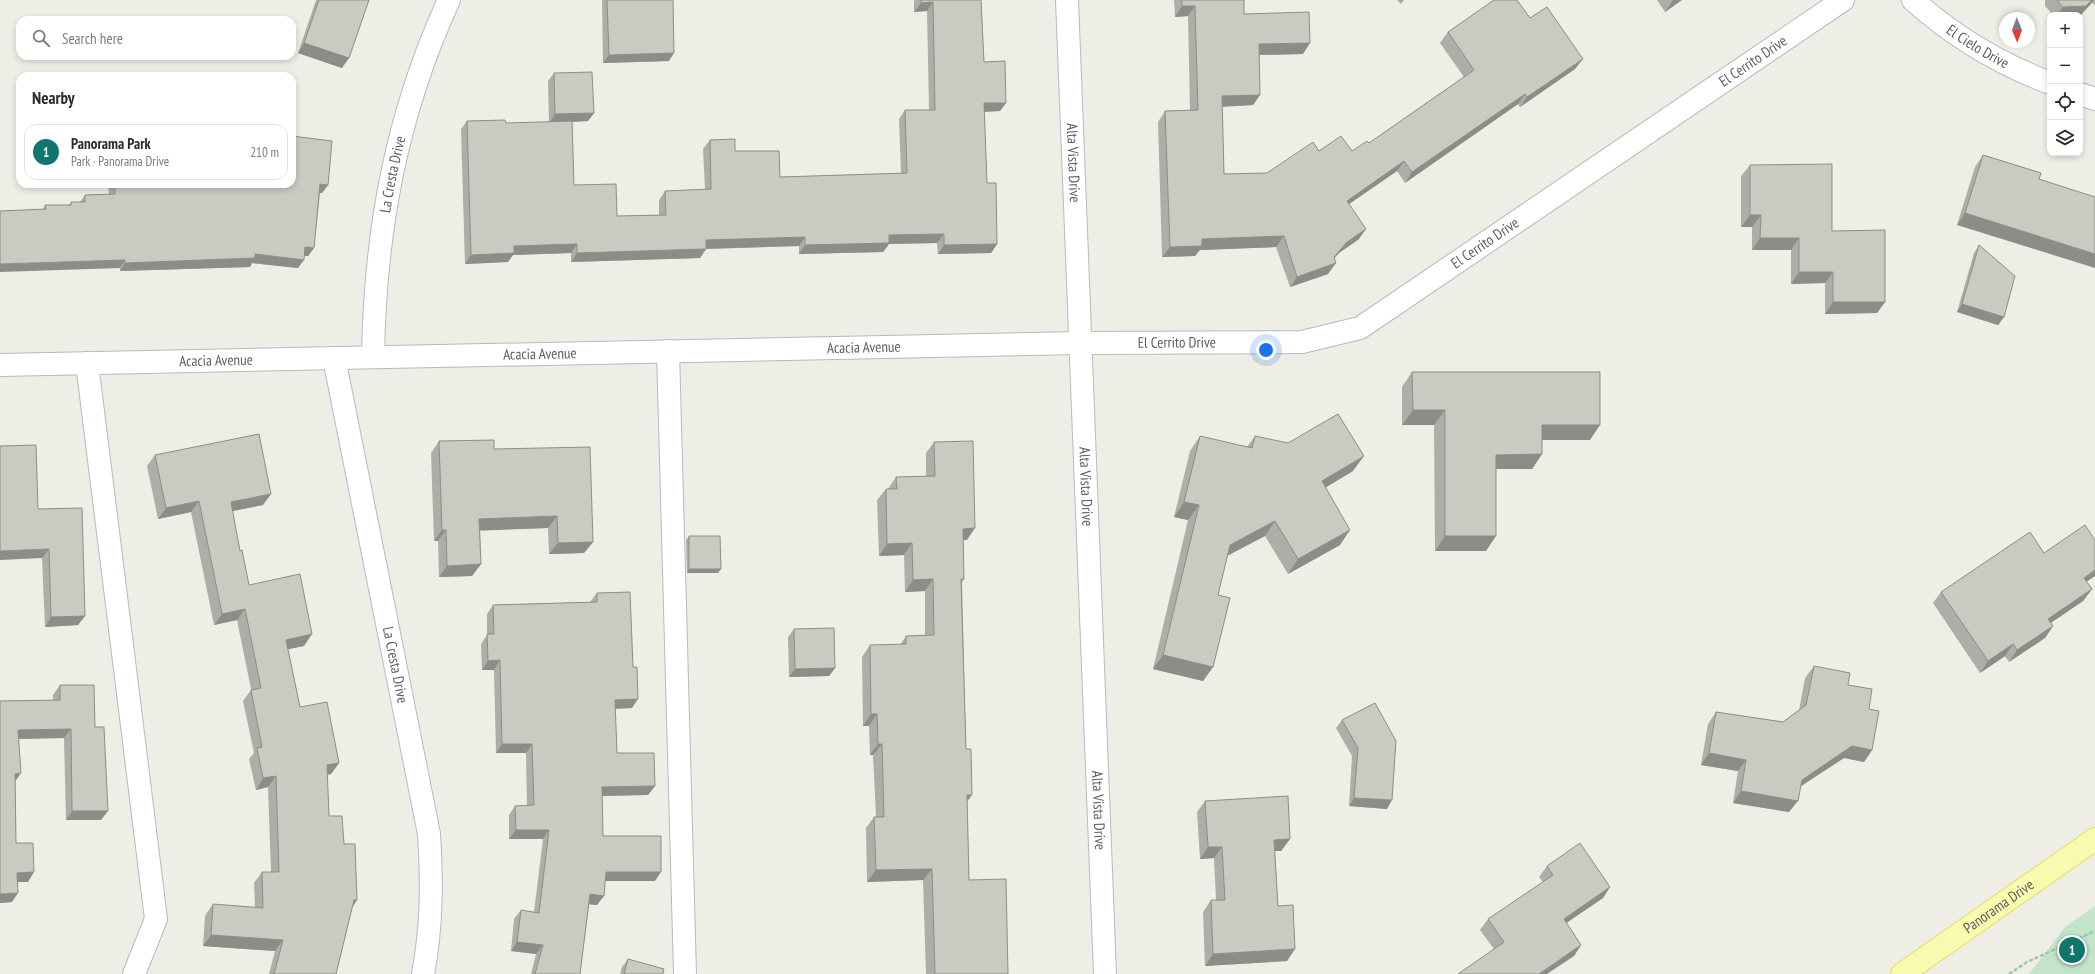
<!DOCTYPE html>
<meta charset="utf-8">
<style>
body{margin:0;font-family:"PT Sans Narrow",sans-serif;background:#f7f7f7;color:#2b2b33}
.controls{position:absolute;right:12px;top:12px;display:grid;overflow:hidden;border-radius:8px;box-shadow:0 2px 6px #0003}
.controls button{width:36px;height:36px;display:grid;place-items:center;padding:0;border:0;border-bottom:1px solid #e1e1e2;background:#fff;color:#2b2b33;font:20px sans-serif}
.compass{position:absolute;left:1999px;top:12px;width:36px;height:36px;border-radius:50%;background:#fff;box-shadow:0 2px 6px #0003;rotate:179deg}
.you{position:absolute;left:1266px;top:350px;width:14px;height:14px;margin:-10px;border:3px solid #fff;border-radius:50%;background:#1a73e8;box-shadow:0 0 0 6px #1a73e833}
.badge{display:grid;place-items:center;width:26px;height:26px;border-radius:50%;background:#0f766e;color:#fff;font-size:13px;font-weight:700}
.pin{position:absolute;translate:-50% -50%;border:2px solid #fff;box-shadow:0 1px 4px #0006}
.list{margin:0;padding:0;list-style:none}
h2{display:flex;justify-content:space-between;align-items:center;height:52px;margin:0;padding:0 16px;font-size:17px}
h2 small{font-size:13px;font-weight:400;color:#7c7c81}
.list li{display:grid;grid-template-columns:26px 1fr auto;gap:12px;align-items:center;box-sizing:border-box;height:56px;margin:0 8px 8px;padding:0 8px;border:1px solid #e1e1e2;border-radius:12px}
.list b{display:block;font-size:15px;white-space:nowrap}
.list p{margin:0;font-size:13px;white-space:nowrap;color:#7c7c81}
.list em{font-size:13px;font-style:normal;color:#7c7c81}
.icon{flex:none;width:22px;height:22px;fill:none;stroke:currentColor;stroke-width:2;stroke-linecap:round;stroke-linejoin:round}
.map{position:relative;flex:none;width:2095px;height:974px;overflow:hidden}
.search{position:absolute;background:#fff;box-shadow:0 2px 6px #0003;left:16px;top:16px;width:280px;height:44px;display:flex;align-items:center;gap:10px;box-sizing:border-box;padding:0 14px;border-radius:12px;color:#7c7c81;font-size:15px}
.panel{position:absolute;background:#fff;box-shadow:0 2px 6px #0003;left:16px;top:72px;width:280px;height:116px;border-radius:12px}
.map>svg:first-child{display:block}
.park{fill:#c4e4ca}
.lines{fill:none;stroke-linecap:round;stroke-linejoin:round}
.minor-casing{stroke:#b8b9be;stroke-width:24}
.major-casing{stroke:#e8dc65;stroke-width:24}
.path{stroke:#9ec4b0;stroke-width:2.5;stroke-dasharray:4 2;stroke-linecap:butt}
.minor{stroke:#fff;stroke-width:22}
.major{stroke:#f8faaf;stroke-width:22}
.wall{fill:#aeada7}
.shaded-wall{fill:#8d8d88}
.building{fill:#cac9c2;stroke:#8d8d88}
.labels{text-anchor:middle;stroke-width:3;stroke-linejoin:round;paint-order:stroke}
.street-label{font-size:15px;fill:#5d5f65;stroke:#fff}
</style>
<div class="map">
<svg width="2095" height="974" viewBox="0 0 2095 974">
<rect width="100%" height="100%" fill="#efeee6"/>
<path class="park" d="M 2095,906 L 2095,974 L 2029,974 L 2065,927 Z"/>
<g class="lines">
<defs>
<g id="minor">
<path id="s1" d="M 1067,0 L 1105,974"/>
<path id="s2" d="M 1913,0 C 1952,35 2000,64 2050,83"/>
<path d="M 2080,94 L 2095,99"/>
<path d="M 668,351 L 685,974"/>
<path id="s3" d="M 373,357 C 375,232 396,115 449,0"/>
<path id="s4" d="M 334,358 L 429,834 C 432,883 432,926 423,974"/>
<path d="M 87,363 L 156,919 L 134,974"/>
<path id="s5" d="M 0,365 L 1080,343 L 1302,342 L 1360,328 L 1843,0"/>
</g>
<g id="major">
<path id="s6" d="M 1902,974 L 2095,839"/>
</g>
</defs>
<use href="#minor" class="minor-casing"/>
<use href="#major" class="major-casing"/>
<path class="path" d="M 2009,974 L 2027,962 L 2095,931"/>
<use href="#minor" class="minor"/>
<use href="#major" class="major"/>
</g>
<path class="wall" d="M 316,0 L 369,0 L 342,68 L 298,53 Z
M 602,0 L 673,0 L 669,61 L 603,63 Z
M 914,0 L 981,0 L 984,62 L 1006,103 L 1000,111 L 984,112 L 987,183 L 997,244 L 991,253 L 938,254 L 937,243 L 889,244 L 883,252 L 799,254 L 799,246 L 706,249 L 700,258 L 571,262 L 571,253 L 513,255 L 508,262 L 465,264 L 461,129 L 467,121 L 506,123 L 549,122 L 548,81 L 554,73 L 594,113 L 588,121 L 572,122 L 574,185 L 617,216 L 659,215 L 659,200 L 665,191 L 705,189 L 703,149 L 710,140 L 735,151 L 780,177 L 901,173 L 899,119 L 905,110 L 929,110 L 927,11 L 914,12 Z
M 1174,0 L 1244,0 L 1244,14 L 1303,54 L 1259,55 L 1260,95 L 1253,105 L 1222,107 L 1224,174 L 1267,173 L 1319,151 L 1352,151 L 1369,143 L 1464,77 L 1440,43 L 1448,32 L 1530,18 L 1575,69 L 1520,107 L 1518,104 L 1405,183 L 1397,171 L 1349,204 L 1359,239 L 1339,253 L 1334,258 L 1328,274 L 1290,287 L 1276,247 L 1200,250 L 1195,256 L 1162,257 L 1158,122 L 1165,111 L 1190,110 L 1188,16 L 1175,17 Z
M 1397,0 L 1404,0 L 1401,4 Z
M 1657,0 L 1682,0 L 1665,12 Z
M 2045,0 L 2095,0 L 2095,5 L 2092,3 L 2080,16 L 2080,15 L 2053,15 L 2045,6 Z
M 1983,155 L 2041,173 L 1957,225 L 1975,167 Z
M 1750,165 L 1832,231 L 1885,302 L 1877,313 L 1825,314 L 1825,283 L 1791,284 L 1791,250 L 1752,250 L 1752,227 L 1741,227 L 1741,176 Z
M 108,184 L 292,184 L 328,185 L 322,193 L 320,193 L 314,248 L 308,256 L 304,256 L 298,268 L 252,263 L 250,267 L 120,271 L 120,268 L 43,209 L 45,205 L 69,205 L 71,202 L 80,202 L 85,195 L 109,194 Z
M 1979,245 L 2004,317 L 1998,325 L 1957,312 L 1974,253 Z
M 1412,372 L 1590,440 L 1542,440 L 1542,454 L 1532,469 L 1496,469 L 1486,551 L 1435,551 L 1434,425 L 1402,425 L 1402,387 Z
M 1200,436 L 1247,447 L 1255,436 L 1353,471 L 1325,488 L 1340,545 L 1288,574 L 1265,536 L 1227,556 L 1218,595 L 1213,667 L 1203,681 L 1153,669 L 1188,520 L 1174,517 L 1190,451 Z
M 439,441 L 494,449 L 593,542 L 584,553 L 549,554 L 548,528 L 480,530 L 481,564 L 472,576 L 439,577 L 438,541 L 434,541 L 431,453 Z
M 934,442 L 967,540 L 963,540 L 964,579 L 962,583 L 969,880 L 1008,974 L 926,974 L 923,880 L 867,882 L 866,828 L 874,817 L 876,817 L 873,755 L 870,755 L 869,726 L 863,726 L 862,657 L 870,645 L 900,645 L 906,636 L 925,635 L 925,591 L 905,592 L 904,555 L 879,556 L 877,500 L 886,489 L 888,489 L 896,477 L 926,476 L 926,453 Z
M 155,455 L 263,505 L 232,511 L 240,551 L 249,585 L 304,646 L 288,649 L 300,707 L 339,763 L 331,774 L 327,775 L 329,816 L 344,844 L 352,908 L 336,974 L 269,974 L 275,951 L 203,946 L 205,916 L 213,904 L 255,907 L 254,883 L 262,872 L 271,872 L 268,787 L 256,790 L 249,759 L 254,753 L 243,701 L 251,690 L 251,689 L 237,620 L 214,625 L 191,512 L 158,519 L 147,466 Z
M 38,509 L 85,616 L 78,625 L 45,627 L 42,558 Z
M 689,536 L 718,573 L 687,573 L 686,540 Z
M 2044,553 L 2087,582 L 2092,589 L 2083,601 L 2051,623 L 2053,626 L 2045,638 L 2009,662 L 2005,656 L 1980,673 L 1933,603 L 1941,592 Z
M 597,593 L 632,708 L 615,709 L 617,753 L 655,786 L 648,795 L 602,796 L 603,836 L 655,881 L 605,881 L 597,905 L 589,904 L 580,974 L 531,974 L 536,954 L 511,951 L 514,919 L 521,910 L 534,912 L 543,839 L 509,839 L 509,815 L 515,806 L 527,805 L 526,753 L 496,753 L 494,670 L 482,670 L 481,644 L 487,635 L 487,614 L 493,605 L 590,602 Z
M 794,629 L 835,668 L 829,676 L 789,677 L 788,637 Z
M 1814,666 L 1848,685 L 1869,709 L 1872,750 L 1864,762 L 1844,758 L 1800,787 L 1789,812 L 1733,803 L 1738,771 L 1701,765 L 1708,724 L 1716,712 L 1783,722 L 1799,710 L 1805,678 Z
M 60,685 L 95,727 L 101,820 L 66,820 L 64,738 L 19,739 L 15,781 L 16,843 L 28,882 L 18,882 L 12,902 L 0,903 L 0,701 L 53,700 L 53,695 Z
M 1375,703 L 1387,809 L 1349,806 L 1352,756 L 1336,728 L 1342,720 Z
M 1205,801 L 1290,839 L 1281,851 L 1275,851 L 1278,906 L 1295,949 L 1287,961 L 1205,966 L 1203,912 L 1211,900 L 1216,900 L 1214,858 L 1200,859 L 1197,812 Z
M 1547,866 L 1610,887 L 1603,898 L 1566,923 L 1581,945 L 1574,956 L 1494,949 L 1480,930 L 1488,919 L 1543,882 L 1539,877 Z
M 628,959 L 663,974 L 620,974 L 622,967 Z"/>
<path class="shaded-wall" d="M 1673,0 L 1682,0 L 1665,12 Z
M 2092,0 L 2094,0 L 2080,16 L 2080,15 L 2057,15 L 2063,7 Z
M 933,2 L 927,11 L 914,12 L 921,3 Z
M 1182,6 L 1195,6 L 1188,16 L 1175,17 Z
M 304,43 L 349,58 L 342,68 L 298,53 Z
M 1310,43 L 1303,54 L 1252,55 L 1259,44 Z
M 674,53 L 669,61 L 603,63 L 609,55 Z
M 1583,59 L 1575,69 L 1520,107 L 1527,97 Z
M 1525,94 L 1518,104 L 1405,183 L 1412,172 Z
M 1260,95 L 1253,105 L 1214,107 L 1222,96 Z
M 984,103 L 1006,103 L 1000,111 L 978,112 Z
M 594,113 L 588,121 L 549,123 L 555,114 Z
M 1404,161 L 1397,171 L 1339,211 L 1347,201 Z
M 320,184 L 328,185 L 322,193 L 315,193 Z
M 1965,213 L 2095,254 L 2095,268 L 1957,225 Z
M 1750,215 L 1761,215 L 1752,227 L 1741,227 Z
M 1366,229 L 1359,239 L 1339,253 L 1327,266 L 1336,263 L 1328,274 L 1290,287 L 1297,277 L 1334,257 L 1347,242 Z
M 944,234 L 937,243 L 889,244 L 883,252 L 799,254 L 805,245 L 889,235 Z
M 1284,236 L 1276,247 L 1200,250 L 1195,256 L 1162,257 L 1170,247 L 1202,239 Z
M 805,237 L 799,246 L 700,249 L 706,240 Z
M 1760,238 L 1799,238 L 1791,250 L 1752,250 Z
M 577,244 L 571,253 L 513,255 L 508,262 L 465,264 L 471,255 L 514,246 Z
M 997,244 L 991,253 L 938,254 L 944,245 Z
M 305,247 L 314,248 L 308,256 L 299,256 Z
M 706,249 L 700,258 L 571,262 L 577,253 Z
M 255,254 L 304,260 L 298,268 L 252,263 L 250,267 L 120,271 L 125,263 Z
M 125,260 L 120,268 L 0,272 L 0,264 Z
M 1799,272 L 1833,272 L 1825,283 L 1791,284 Z
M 1833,302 L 1885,302 L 1877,313 L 1825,314 Z
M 1962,304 L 2004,317 L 1998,325 L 1957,312 Z
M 1413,410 L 1445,410 L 1434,425 L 1402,425 Z
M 1542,425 L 1600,425 L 1590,440 L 1532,440 Z
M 1542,454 L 1532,469 L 1486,469 L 1496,455 Z
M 1364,456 L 1353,471 L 1311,496 L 1322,481 Z
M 271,494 L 263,505 L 223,513 L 231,502 Z
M 199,501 L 191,512 L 158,519 L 166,508 Z
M 1184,502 L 1199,505 L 1188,520 L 1174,517 Z
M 557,516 L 548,528 L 471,531 L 479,519 Z
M 1275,521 L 1265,536 L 1219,560 L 1230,545 Z
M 975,528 L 967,540 L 955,540 L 963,529 Z
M 442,530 L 446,530 L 438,541 L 434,541 Z
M 1350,530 L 1340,545 L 1288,574 L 1298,559 Z
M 1445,536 L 1496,536 L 1486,551 L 1435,551 Z
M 593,542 L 584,553 L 549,554 L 558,543 Z
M 912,543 L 904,555 L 879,556 L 887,544 Z
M 49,549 L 42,558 L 0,560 L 0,551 Z
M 481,564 L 472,576 L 439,577 L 447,566 Z
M 689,569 L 721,569 L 718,573 L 687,573 Z
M 2095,570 L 2095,576 L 2076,589 L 2084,578 Z
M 933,579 L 925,591 L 905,592 L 913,580 Z
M 2092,589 L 2083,601 L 2040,630 L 2048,619 Z
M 245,609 L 237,620 L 214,625 L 222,614 Z
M 85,616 L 78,625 L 45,627 L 51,617 Z
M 2053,626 L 2045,638 L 2009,662 L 2017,650 Z
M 312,634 L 304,646 L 279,651 L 286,640 Z
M 2013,644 L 2005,656 L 1980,673 L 1988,661 Z
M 1163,655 L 1213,667 L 1203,681 L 1153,669 Z
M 500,660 L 494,670 L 482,670 L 488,661 Z
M 835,668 L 829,676 L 789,677 L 795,669 Z
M 638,699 L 632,708 L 608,709 L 615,700 Z
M 871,714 L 877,714 L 869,726 L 863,726 Z
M 71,729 L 64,738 L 12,739 L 18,730 Z
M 502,744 L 532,744 L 526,753 L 496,753 Z
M 878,744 L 882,744 L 873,755 L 870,755 Z
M 1852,746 L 1872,750 L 1864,762 L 1844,758 L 1793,791 L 1802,780 Z
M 1709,753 L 1746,760 L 1738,771 L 1701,765 Z
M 339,763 L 331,774 L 319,776 L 327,765 Z
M 21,773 L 14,783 L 15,774 Z
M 276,776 L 268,787 L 256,790 L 263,778 Z
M 655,786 L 648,795 L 595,796 L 602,787 Z
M 1741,791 L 1798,801 L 1789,812 L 1733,803 Z
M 967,795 L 972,795 L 964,806 Z
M 1354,798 L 1392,800 L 1387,809 L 1349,806 Z
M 72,811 L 108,811 L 101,820 L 66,820 Z
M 516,830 L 549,830 L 543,839 L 509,839 Z
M 1290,839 L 1281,851 L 1266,851 L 1274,840 Z
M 1208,847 L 1222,847 L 1214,858 L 1200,859 Z
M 932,869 L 923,880 L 867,882 L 876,870 Z
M 34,872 L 28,882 L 11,882 L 17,873 Z
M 606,872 L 661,872 L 655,881 L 600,881 Z
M 1610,887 L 1603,898 L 1556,930 L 1564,919 Z
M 18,893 L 12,902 L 0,903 L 0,894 Z
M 590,894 L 604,896 L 597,905 L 584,904 Z
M 354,900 L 357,900 L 350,911 Z
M 211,935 L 283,940 L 275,951 L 203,946 Z
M 517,942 L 543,945 L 536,954 L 511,951 Z
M 1581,945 L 1574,956 L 1547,974 L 1539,974 Z
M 1295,949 L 1287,961 L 1205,966 L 1213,954 Z"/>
<path class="building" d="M 319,0 L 369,0 L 349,58 L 304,43 Z
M 607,0 L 673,0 L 674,53 L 609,55 Z
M 921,0 L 981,0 L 984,62 L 1005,61 L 1006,103 L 984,103 L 987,183 L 996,183 L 997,244 L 944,245 L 944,234 L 889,235 L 889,243 L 805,245 L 805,237 L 706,240 L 706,249 L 577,253 L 577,244 L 514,246 L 514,253 L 471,255 L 467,121 L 505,120 L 506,123 L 572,121 L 574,185 L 616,184 L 617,216 L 666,215 L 665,191 L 711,189 L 710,140 L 735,139 L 735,151 L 779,151 L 780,177 L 907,173 L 905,110 L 935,110 L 933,2 L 921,3 Z
M 1182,0 L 1244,0 L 1244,14 L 1309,12 L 1310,43 L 1259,44 L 1260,95 L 1222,96 L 1224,174 L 1267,173 L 1313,142 L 1319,151 L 1341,136 L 1352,151 L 1367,141 L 1369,143 L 1474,70 L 1448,32 L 1494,0 L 1517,0 L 1530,18 L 1547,7 L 1583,59 L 1527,97 L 1525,94 L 1412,172 L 1404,161 L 1347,201 L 1366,229 L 1347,242 L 1334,257 L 1336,263 L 1297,277 L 1284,236 L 1202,239 L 1202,246 L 1170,247 L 1165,111 L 1198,110 L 1195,6 L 1182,6 Z
M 2057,0 L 2092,0 L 2086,6 L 2063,7 Z
M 592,72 L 594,113 L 555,114 L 554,73 Z
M 292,136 L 332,141 L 328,185 L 320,184 L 314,248 L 305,247 L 304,260 L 255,254 L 255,258 L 125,263 L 125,260 L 0,264 L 0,211 L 46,209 L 45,205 L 71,205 L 71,202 L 85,202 L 85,195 L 115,194 L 115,184 L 292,184 Z
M 1983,155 L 2041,173 L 2039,179 L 2095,197 L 2095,254 L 1965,213 Z
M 1832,164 L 1832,231 L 1885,230 L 1885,302 L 1833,302 L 1833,272 L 1799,272 L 1799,238 L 1760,238 L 1761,215 L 1750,215 L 1750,165 Z
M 1979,245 L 2015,276 L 2004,317 L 1962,304 Z
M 1412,372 L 1600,372 L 1600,425 L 1542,425 L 1542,454 L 1496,455 L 1496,536 L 1445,536 L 1445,410 L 1413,410 Z
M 1338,414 L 1364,456 L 1322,481 L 1350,530 L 1298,559 L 1275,521 L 1230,545 L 1218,595 L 1230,598 L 1213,667 L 1163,655 L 1199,505 L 1184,502 L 1200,436 L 1252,448 L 1255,436 L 1288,443 Z
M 259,434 L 271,494 L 231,502 L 240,551 L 242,550 L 249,585 L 300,574 L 312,634 L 286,640 L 300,707 L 327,702 L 339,763 L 327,765 L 329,816 L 342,816 L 344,844 L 355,844 L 357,900 L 354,900 L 336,974 L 274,974 L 283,940 L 211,935 L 213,904 L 263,908 L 262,872 L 279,872 L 276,776 L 263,778 L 257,748 L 262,747 L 251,690 L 261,688 L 245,609 L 222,614 L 199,501 L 166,508 L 155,455 Z
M 494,440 L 494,449 L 590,447 L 593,542 L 558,543 L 557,516 L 479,519 L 481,564 L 447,566 L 446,530 L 442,530 L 439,441 Z
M 973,441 L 975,528 L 963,529 L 964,579 L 961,579 L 966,749 L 971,749 L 972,795 L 967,795 L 969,880 L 1006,879 L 1008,974 L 935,974 L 932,869 L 876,870 L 874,817 L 884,817 L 882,744 L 878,744 L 877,714 L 871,714 L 870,645 L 906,644 L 906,636 L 934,635 L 933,579 L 913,580 L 912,543 L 887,544 L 886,489 L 897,489 L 896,477 L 935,476 L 934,442 Z
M 36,445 L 38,509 L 82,508 L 85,616 L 51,617 L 49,549 L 0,551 L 0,446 Z
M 2085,525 L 2095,540 L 2095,570 L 2084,578 L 2092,589 L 2048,619 L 2053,626 L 2017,650 L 2013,644 L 1988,661 L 1941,592 L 2030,532 L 2044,553 Z
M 689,536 L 720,536 L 721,569 L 689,569 Z
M 630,592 L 633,667 L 637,667 L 638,699 L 615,700 L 617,753 L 654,753 L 655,786 L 602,787 L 603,836 L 661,836 L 661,872 L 606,872 L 604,896 L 590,894 L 580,974 L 535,974 L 543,945 L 517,942 L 521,910 L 539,913 L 549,830 L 516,830 L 515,806 L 534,805 L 532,744 L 502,744 L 500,660 L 488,661 L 487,634 L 494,634 L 493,605 L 597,602 L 597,593 Z
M 834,628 L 835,668 L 795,669 L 794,629 Z
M 1814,666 L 1850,673 L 1848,685 L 1872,689 L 1869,709 L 1879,711 L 1872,750 L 1852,746 L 1802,780 L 1798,801 L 1741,791 L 1746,760 L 1709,753 L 1716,712 L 1783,722 L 1806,705 Z
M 60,685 L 94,685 L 95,727 L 104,727 L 108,811 L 72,811 L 71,729 L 18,730 L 21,773 L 15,774 L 16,843 L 33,843 L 34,872 L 17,873 L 18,893 L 0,894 L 0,701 L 60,700 Z
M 1375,703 L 1396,741 L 1392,800 L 1354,798 L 1358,748 L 1342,720 Z
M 1288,796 L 1290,839 L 1274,840 L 1278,906 L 1293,905 L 1295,949 L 1213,954 L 1211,900 L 1225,900 L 1222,847 L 1208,847 L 1205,801 Z
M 1580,843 L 1610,887 L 1564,919 L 1581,945 L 1539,974 L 1458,974 L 1504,942 L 1488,919 L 1553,875 L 1547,866 Z
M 628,959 L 664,969 L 663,974 L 624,974 Z"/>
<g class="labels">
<g class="street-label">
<text dy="5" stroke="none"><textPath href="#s2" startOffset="80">El Cielo Drive</textPath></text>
<text dy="5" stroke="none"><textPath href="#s5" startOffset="1837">El Cerrito Drive</textPath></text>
<text dy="5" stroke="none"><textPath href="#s1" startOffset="163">Alta Vista Drive</textPath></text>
<text dy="5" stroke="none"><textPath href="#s3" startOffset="184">La Cresta Drive</textPath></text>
<text dy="5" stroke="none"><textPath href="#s5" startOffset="1513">El Cerrito Drive</textPath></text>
<text dy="5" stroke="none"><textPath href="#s5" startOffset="1177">El Cerrito Drive</textPath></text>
<text dy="5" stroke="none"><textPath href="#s5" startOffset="864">Acacia Avenue</textPath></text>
<text dy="5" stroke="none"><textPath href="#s5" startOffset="540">Acacia Avenue</textPath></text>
<text dy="5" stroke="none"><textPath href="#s5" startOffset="216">Acacia Avenue</textPath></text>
<text dy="5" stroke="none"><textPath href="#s1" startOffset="487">Alta Vista Drive</textPath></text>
<text dy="5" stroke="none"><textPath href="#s4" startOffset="313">La Cresta Drive</textPath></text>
<text dy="5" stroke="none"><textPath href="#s1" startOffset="811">Alta Vista Drive</textPath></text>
<text dy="5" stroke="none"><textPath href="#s6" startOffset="118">Panorama Drive</textPath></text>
</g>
</g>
</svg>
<div class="controls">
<button>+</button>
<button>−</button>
<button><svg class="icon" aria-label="locate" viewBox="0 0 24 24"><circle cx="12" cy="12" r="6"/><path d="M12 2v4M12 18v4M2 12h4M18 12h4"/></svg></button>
<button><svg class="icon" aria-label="layers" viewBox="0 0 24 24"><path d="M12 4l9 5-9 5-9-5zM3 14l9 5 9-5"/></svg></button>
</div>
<svg class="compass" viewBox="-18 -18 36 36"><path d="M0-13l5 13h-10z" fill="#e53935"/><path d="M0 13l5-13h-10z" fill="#7c7c81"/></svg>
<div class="you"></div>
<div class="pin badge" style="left:2072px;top:950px">1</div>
<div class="search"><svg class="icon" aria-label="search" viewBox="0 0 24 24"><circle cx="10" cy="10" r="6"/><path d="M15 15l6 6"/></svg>Search here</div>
<section class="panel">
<h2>Nearby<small></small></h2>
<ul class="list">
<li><span class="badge">1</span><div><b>Panorama Park</b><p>Park · Panorama Drive</p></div><em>210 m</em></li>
</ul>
</section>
</div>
